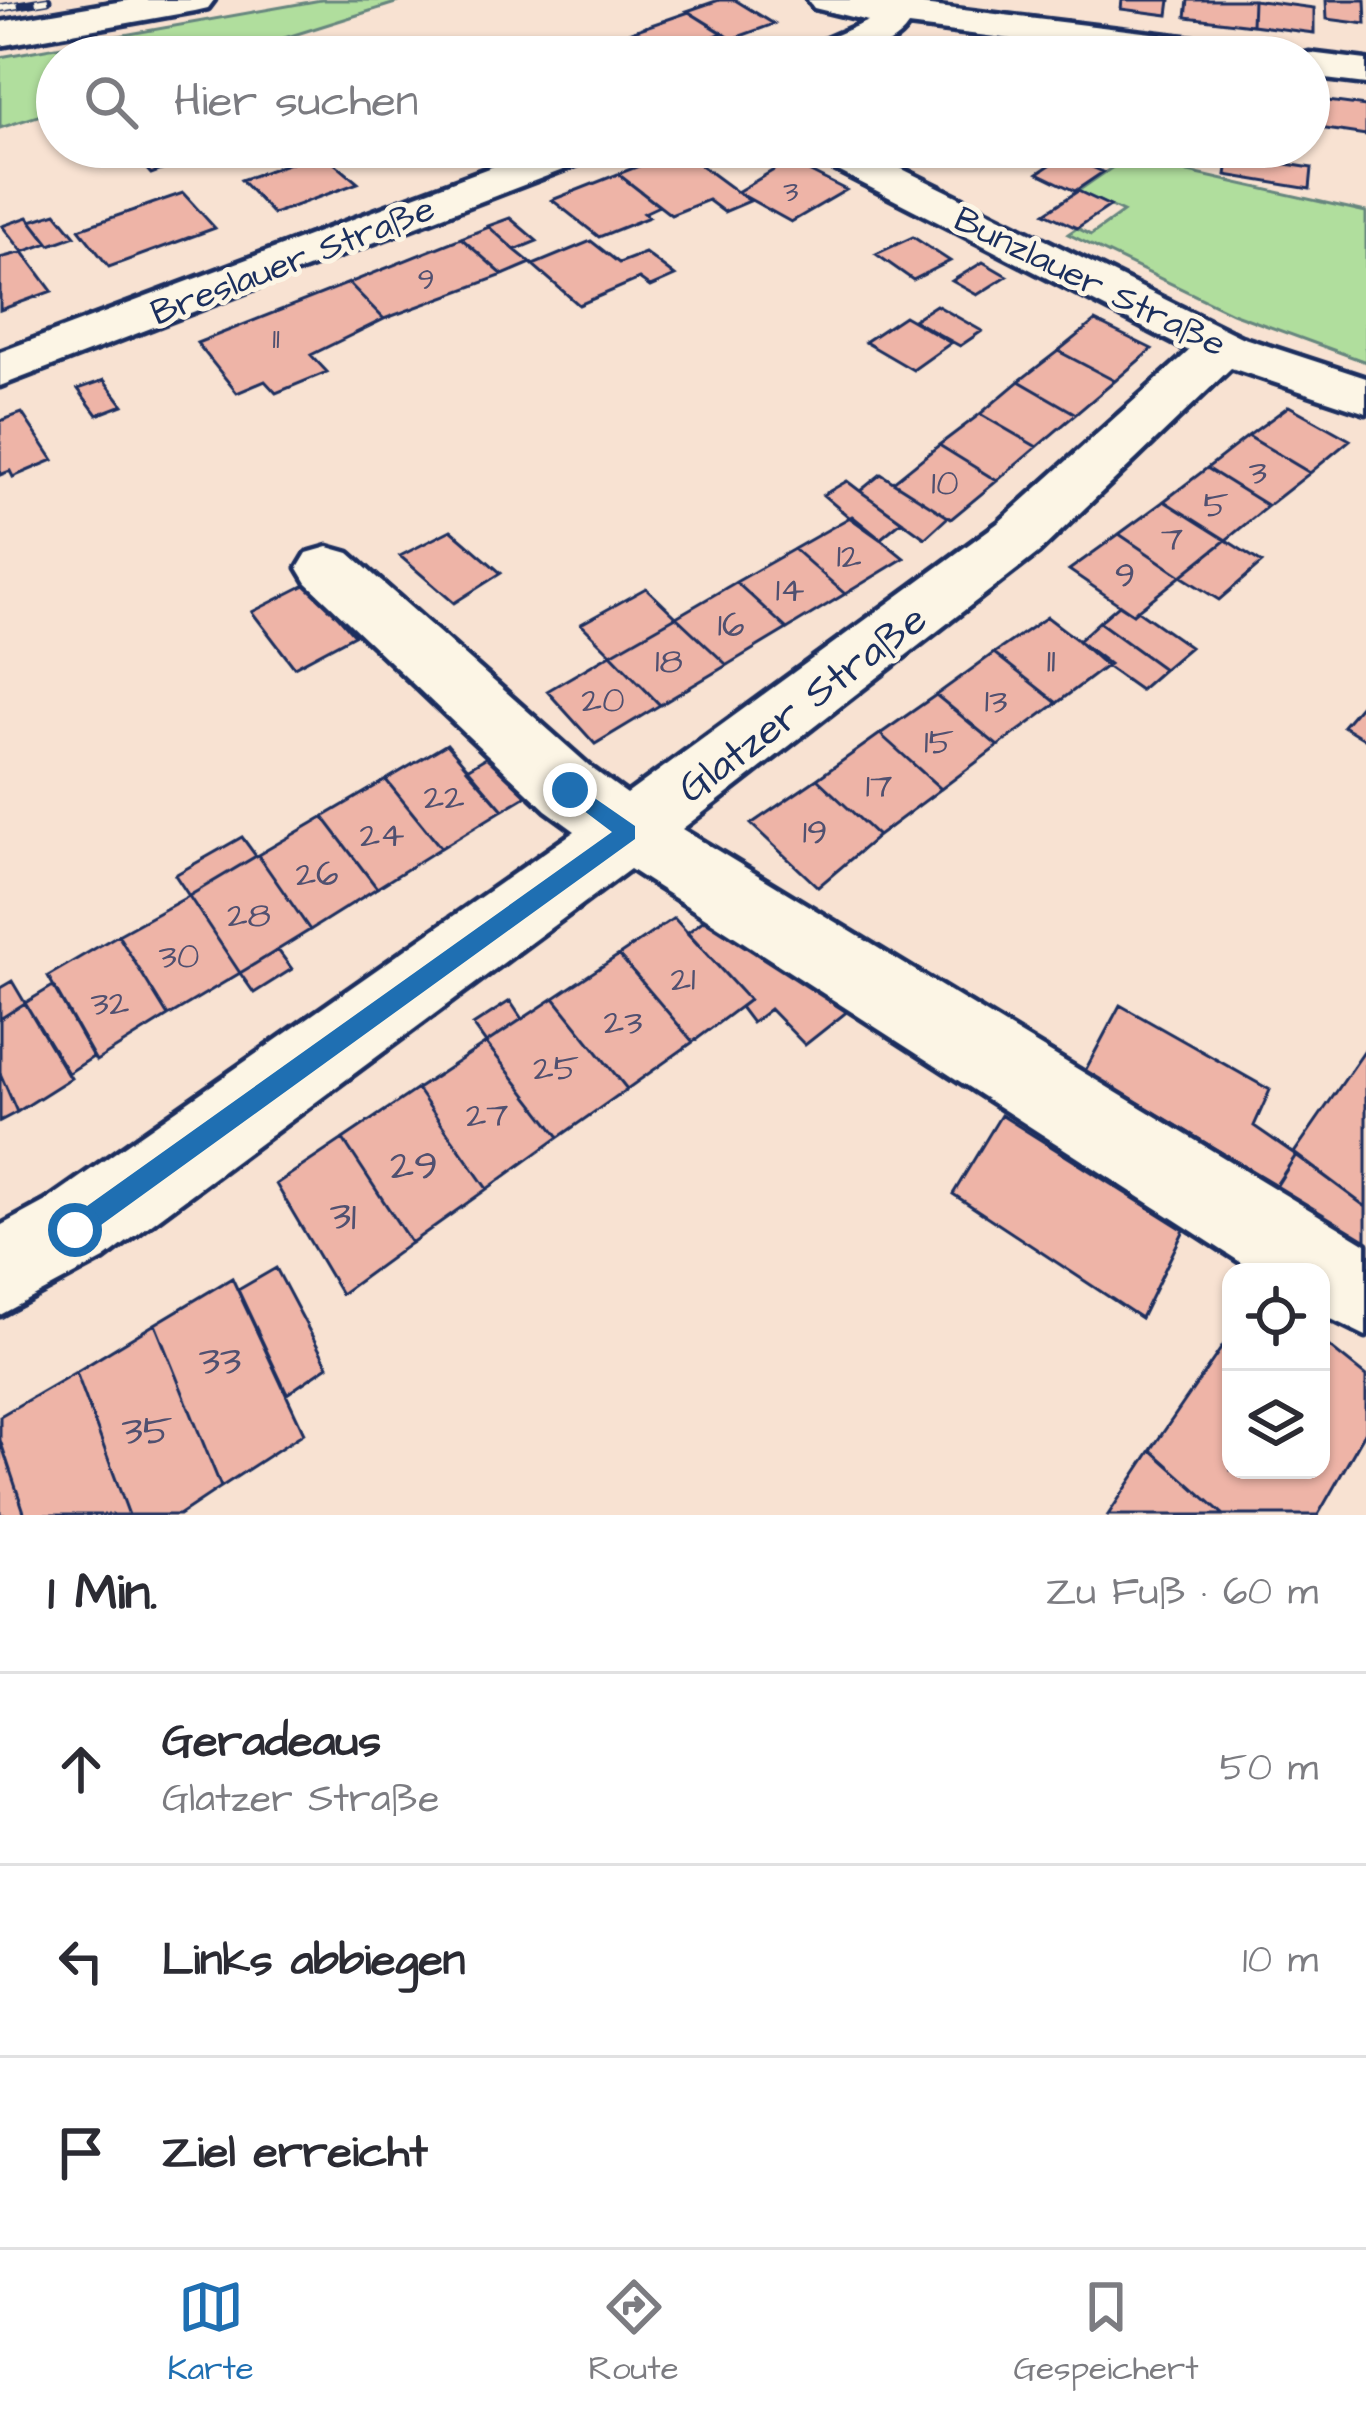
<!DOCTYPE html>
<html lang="de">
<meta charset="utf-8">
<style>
body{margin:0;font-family:"Architects Daughter",sans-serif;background:#f2f2f3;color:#2b2b33}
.controls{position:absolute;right:36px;bottom:36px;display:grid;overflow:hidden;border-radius:24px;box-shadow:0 3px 9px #0004}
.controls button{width:108px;height:108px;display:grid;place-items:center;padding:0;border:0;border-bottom:3px solid #e1e1e2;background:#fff;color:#2b2b33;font:60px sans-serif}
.stop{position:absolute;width:36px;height:36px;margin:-27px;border:9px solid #1f6fb2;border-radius:50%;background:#fff}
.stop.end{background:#1f6fb2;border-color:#fff;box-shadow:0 3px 12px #0008}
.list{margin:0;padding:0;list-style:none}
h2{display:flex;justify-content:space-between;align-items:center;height:156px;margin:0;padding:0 48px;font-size:51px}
h2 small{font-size:39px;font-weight:400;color:#7c7c81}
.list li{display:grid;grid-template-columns:78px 1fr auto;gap:36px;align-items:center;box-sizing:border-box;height:192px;padding:0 48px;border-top:3px solid #e1e1e2}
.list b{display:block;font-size:45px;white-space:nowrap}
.list p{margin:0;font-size:39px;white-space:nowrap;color:#7c7c81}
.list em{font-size:39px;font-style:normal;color:#7c7c81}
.icon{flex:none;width:66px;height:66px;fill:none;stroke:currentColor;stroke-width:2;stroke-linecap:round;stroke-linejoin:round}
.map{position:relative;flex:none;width:1366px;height:1515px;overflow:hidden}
.search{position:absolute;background:#fff;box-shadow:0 3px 9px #0004;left:36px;right:36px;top:36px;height:132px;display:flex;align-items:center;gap:30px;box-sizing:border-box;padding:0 42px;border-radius:66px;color:#7c7c81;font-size:45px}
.sheet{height:732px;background:#fff}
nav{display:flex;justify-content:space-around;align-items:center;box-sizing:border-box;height:168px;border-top:3px solid #e1e1e2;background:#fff;font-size:33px;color:#7c7c81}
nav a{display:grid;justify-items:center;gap:6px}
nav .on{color:#1f6fb2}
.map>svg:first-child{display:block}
.green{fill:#b0de9d;stroke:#66867e;stroke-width:3}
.building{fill:#eeb4a7;stroke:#1b2f5e;stroke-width:3}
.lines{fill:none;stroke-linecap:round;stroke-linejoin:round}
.minor-casing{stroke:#1b2f5e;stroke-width:9}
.minor{fill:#fcf5e5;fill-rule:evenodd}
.rail-casing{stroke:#1b2f5e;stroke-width:9}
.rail{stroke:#fcf5e5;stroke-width:6;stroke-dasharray:18;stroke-linecap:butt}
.route{fill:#1f6fb2}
.labels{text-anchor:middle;stroke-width:10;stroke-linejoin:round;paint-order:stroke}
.far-number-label{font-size:30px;fill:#505070}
.far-street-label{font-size:36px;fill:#1b2f5e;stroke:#fcf5e5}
.number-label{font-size:36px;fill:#505070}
.street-label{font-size:42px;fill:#1b2f5e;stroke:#fcf5e5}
.near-number-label{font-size:42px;fill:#505070}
</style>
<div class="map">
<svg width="1366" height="1515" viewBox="0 0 1366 1515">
<rect width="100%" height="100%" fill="#f8e2d2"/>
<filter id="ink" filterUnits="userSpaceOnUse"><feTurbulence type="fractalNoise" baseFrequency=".00833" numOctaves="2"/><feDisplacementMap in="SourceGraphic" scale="24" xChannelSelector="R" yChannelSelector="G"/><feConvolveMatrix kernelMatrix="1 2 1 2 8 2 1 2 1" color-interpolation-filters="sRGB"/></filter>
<g filter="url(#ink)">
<path class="green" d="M 321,0 L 405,0 L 224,57 L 57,57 L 57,110 L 0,128 L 0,57 Z
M 1126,158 L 1366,212 L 1366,362 L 1232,313 L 1068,234 L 1077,228 L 1091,235 L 1123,212 L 1078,191 Z"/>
<path class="building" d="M 719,0 L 735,0 L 774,24 L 732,39 L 687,11 Z
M 1122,0 L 1170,0 L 1168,15 L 1121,9 Z
M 1188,0 L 1253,0 L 1252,25 L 1186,17 Z
M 1253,0 L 1314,8 L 1314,33 L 1252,25 Z
M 1326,0 L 1365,0 L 1366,24 L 1327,19 Z
M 689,12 L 723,33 L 657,57 L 625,34 Z
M 571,34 L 599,54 L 505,57 Z
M 1320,100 L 1366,106 L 1366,135 L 1319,128 Z
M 163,147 L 178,164 L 151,174 L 135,156 Z
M 680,150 L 737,192 L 750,201 L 724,212 L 708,200 L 671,215 L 618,174 Z
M 321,152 L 358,183 L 273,214 L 241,180 Z
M 1065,155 L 1103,172 L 1075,191 L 1038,173 Z
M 1229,155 L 1312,168 L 1310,189 L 1226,175 Z
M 789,161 L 846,190 L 791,222 L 737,192 Z
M 618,174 L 659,206 L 644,213 L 649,217 L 599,237 L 552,200 Z
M 1078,191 L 1110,206 L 1077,228 L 1045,213 Z
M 183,193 L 215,228 L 109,267 L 79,229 Z
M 56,213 L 75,236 L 50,245 L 31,221 Z
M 28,217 L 48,243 L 23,252 L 2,226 Z
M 510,218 L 537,241 L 515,250 L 488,226 Z
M 489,227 L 515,250 L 531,263 L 503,275 L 461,238 Z
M 913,237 L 950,261 L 913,280 L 876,254 Z
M 461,238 L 503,275 L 384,319 L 349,283 Z
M 591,241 L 619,263 L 645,253 L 675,276 L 650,287 L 639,279 L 579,305 L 533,265 Z
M 23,252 L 52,291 L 0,310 L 0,258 Z
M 983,262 L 1007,276 L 977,295 L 952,281 Z
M 349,283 L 384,319 L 311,355 L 327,372 L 276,393 L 265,381 L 237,393 L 197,343 Z
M 936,305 L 982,331 L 960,346 L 913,320 Z
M 904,316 L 951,343 L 913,370 L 865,342 Z
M 1095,321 L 1152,349 L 1115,381 L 1058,351 Z
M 1058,351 L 1115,381 L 1076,414 L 1019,381 Z
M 104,380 L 123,405 L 97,415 L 78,389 Z
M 1019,381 L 1076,414 L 1037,447 L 980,414 Z
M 1289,406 L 1350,440 L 1310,473 L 1248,436 Z
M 22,413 L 53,460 L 13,477 L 10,471 L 0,475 L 0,421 Z
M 980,414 L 1037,447 L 997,481 L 939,445 Z
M 1248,436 L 1310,473 L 1268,506 L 1207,468 Z
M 939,445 L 997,481 L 951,519 L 893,482 Z
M 1207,468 L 1268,506 L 1226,540 L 1164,501 Z
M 881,474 L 893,482 L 948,517 L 925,538 L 860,491 Z
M 847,481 L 860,491 L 902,521 L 880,539 L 849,517 L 823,495 Z
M 1164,501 L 1226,540 L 1181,576 L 1119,534 Z
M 852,516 L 904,558 L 845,594 L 794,549 Z
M 451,530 L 501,573 L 454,603 L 400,556 Z
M 1119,534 L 1181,576 L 1133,614 L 1069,570 Z
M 1226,540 L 1262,563 L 1219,600 L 1181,576 Z
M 794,549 L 845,594 L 787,629 L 736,582 Z
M 736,582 L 787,629 L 727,665 L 676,617 Z
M 309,583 L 354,635 L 294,667 L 252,612 Z
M 646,588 L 676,617 L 611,654 L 581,624 Z
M 1119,605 L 1133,614 L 1137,610 L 1190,647 L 1164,669 L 1099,622 Z
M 676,617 L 727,665 L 660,705 L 611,654 Z
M 1047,617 L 1109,664 L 1057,703 L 994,653 Z
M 1099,622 L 1164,669 L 1140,690 L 1106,666 L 1078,641 Z
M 994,653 L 1057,703 L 998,746 L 936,695 Z
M 611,654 L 660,705 L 595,744 L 547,691 Z
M 936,695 L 998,746 L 941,789 L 880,734 Z
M 1360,706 L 1366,710 L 1366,740 L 1343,726 Z
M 880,734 L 941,789 L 878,836 L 817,779 Z
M 447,744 L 503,810 L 441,848 L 386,780 Z
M 500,749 L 540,788 L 503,810 L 467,769 Z
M 817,779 L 878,836 L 818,887 L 751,824 Z
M 386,780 L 441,848 L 377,888 L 323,817 Z
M 323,817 L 377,888 L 310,930 L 258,855 Z
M 242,837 L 256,856 L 189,896 L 175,875 Z
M 258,855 L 310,930 L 240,973 L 189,896 Z
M 189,896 L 240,973 L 168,1016 L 118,935 Z
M 717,910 L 863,999 L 805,1045 L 770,1009 L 752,1023 L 740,1007 L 749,1000 L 687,933 Z
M 674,918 L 749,1000 L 693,1042 L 619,955 Z
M 118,935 L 168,1016 L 96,1061 L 48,976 Z
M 278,950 L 292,969 L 254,993 L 240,973 Z
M 619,955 L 693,1042 L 627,1089 L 554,998 Z
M 12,981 L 25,1003 L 0,1019 L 0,988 Z
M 53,986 L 93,1057 L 67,1074 L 25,1003 Z
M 554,998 L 627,1089 L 559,1137 L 486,1043 Z
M 510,1001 L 522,1019 L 486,1043 L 473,1025 Z
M 25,1003 L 71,1078 L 17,1112 L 0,1073 L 0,1019 Z
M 1120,1005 L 1270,1090 L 1254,1126 L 1296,1155 L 1276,1185 L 1085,1071 Z
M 486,1043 L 559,1137 L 487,1189 L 417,1089 Z
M 1366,1049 L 1366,1207 L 1294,1153 Z
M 0,1073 L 17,1112 L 0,1121 Z
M 417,1089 L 487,1189 L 411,1243 L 343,1139 Z
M 1001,1115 L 1184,1230 L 1141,1318 L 953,1194 Z
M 343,1139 L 411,1243 L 341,1294 L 276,1184 Z
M 1296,1155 L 1366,1207 L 1366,1262 L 1267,1201 Z
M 276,1268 L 328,1366 L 287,1394 L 238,1290 Z
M 232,1278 L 304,1433 L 221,1487 L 155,1324 Z
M 155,1324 L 221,1487 L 179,1515 L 129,1515 L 76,1372 Z
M 1231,1334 L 1231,1470 L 1321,1470 L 1321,1340 L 1366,1376 L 1366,1431 L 1318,1515 L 1224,1515 L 1151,1450 Z
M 76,1372 L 129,1515 L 25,1515 L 0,1440 L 0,1416 Z
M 0,1440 L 25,1515 L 0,1515 Z
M 1151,1450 L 1224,1515 L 1108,1515 Z"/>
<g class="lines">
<defs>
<path id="minor" d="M 129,0 L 214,0 L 208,8 L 195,11 L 0,46 L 0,22 Z
M 808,0 L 881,0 L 1250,45 L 1264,48 L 1270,57 L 1153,57 L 908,26 C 886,59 834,57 800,57 L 806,48 L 868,21 L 814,8 Z
M 1309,53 L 1366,60 L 1366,84 L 1309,77 L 1309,57 L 1294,57 Z
M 544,147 L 606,147 L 599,156 L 0,386 L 0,352 Z
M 802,147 L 858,147 L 1241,337 L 1366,378 L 1366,413 L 1231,368 L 1038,553 L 682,829 L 1366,1244 L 1366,1336 L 1321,1314 L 1321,1272 L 1256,1272 L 630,869 L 104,1259 L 0,1315 L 0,1226 L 46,1201 L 575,831 L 546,810 L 307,583 L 298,568 L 307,553 L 328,547 L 349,553 L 594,770 L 627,794 L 998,523 L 1189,351 L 809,156 Z"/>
</defs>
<use href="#minor" class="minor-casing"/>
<use href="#minor" class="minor"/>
<defs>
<path id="rail" d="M 0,8 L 48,0"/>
</defs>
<use href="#rail" class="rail-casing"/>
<use href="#rail" class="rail"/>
</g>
</g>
<path class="route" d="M 570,781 L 635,826 L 635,839 L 83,1238 L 75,1242 L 66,1238 L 62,1230 L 66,1221 L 612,832 L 563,795 L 563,784 Z"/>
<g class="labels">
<g class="far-number-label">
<text x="791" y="201">3</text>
<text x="426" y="289">9</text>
<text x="276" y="348">11</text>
</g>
<g class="far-street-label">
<text transform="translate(292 259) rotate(-21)" y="13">Breslauer Straße</text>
<text transform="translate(1091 280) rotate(26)" y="13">Bunzlauer Straße</text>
</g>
<g class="number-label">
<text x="1258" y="483">3</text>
<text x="945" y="494">10</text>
<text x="1216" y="516">5</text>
<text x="1172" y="550">7</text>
<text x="849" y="567">12</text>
<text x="1125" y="586">9</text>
<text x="790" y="601">14</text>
<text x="731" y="636">16</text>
<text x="669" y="672">18</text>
<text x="1051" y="672">11</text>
<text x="603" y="711">20</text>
<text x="996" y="712">13</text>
<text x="939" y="753">15</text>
<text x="879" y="797">17</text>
<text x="444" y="808">22</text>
<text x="815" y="843">19</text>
<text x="382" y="846">24</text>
<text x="317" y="885">26</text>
<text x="249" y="926">28</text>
<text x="179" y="967">30</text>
<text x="683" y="990">21</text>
<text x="110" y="1014">32</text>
<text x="623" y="1033">23</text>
<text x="556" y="1079">25</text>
<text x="487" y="1126">27</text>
</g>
<g class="street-label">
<text transform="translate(801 702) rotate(-37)" y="15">Glatzer Straße</text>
</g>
<g class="near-number-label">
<text x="414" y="1179">29</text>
<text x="343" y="1229">31</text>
<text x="220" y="1374">33</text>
<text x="147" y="1444">35</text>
</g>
</g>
</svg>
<div class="controls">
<button><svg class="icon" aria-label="locate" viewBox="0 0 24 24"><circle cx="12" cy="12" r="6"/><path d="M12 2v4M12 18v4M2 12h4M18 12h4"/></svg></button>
<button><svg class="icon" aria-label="layers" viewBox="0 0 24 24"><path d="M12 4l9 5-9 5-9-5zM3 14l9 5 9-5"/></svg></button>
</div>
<div class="stop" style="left:75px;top:1230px"></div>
<div class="stop end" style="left:570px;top:790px"></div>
<div class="search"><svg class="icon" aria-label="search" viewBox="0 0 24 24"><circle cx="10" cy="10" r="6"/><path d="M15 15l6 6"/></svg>Hier suchen</div>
</div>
<section class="sheet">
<h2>1 Min.<small>Zu Fuß · 60 m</small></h2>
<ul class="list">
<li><svg class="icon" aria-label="ahead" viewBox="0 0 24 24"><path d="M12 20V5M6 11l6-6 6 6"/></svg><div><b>Geradeaus</b><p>Glatzer Straße</p></div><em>50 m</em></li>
<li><svg class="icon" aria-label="left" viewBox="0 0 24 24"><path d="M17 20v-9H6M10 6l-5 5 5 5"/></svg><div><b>Links abbiegen</b></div><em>10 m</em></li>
<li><svg class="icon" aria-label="arrive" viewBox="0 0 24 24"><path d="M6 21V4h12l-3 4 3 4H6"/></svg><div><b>Ziel erreicht</b></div></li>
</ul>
</section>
<nav>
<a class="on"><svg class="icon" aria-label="map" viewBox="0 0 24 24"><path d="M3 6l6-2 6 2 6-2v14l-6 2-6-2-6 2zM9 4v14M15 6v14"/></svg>Karte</a>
<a><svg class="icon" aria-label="directions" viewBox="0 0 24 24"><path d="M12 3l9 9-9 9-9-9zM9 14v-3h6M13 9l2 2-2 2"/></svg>Route</a>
<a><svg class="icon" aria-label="saved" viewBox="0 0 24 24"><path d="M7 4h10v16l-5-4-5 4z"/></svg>Gespeichert</a>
</nav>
